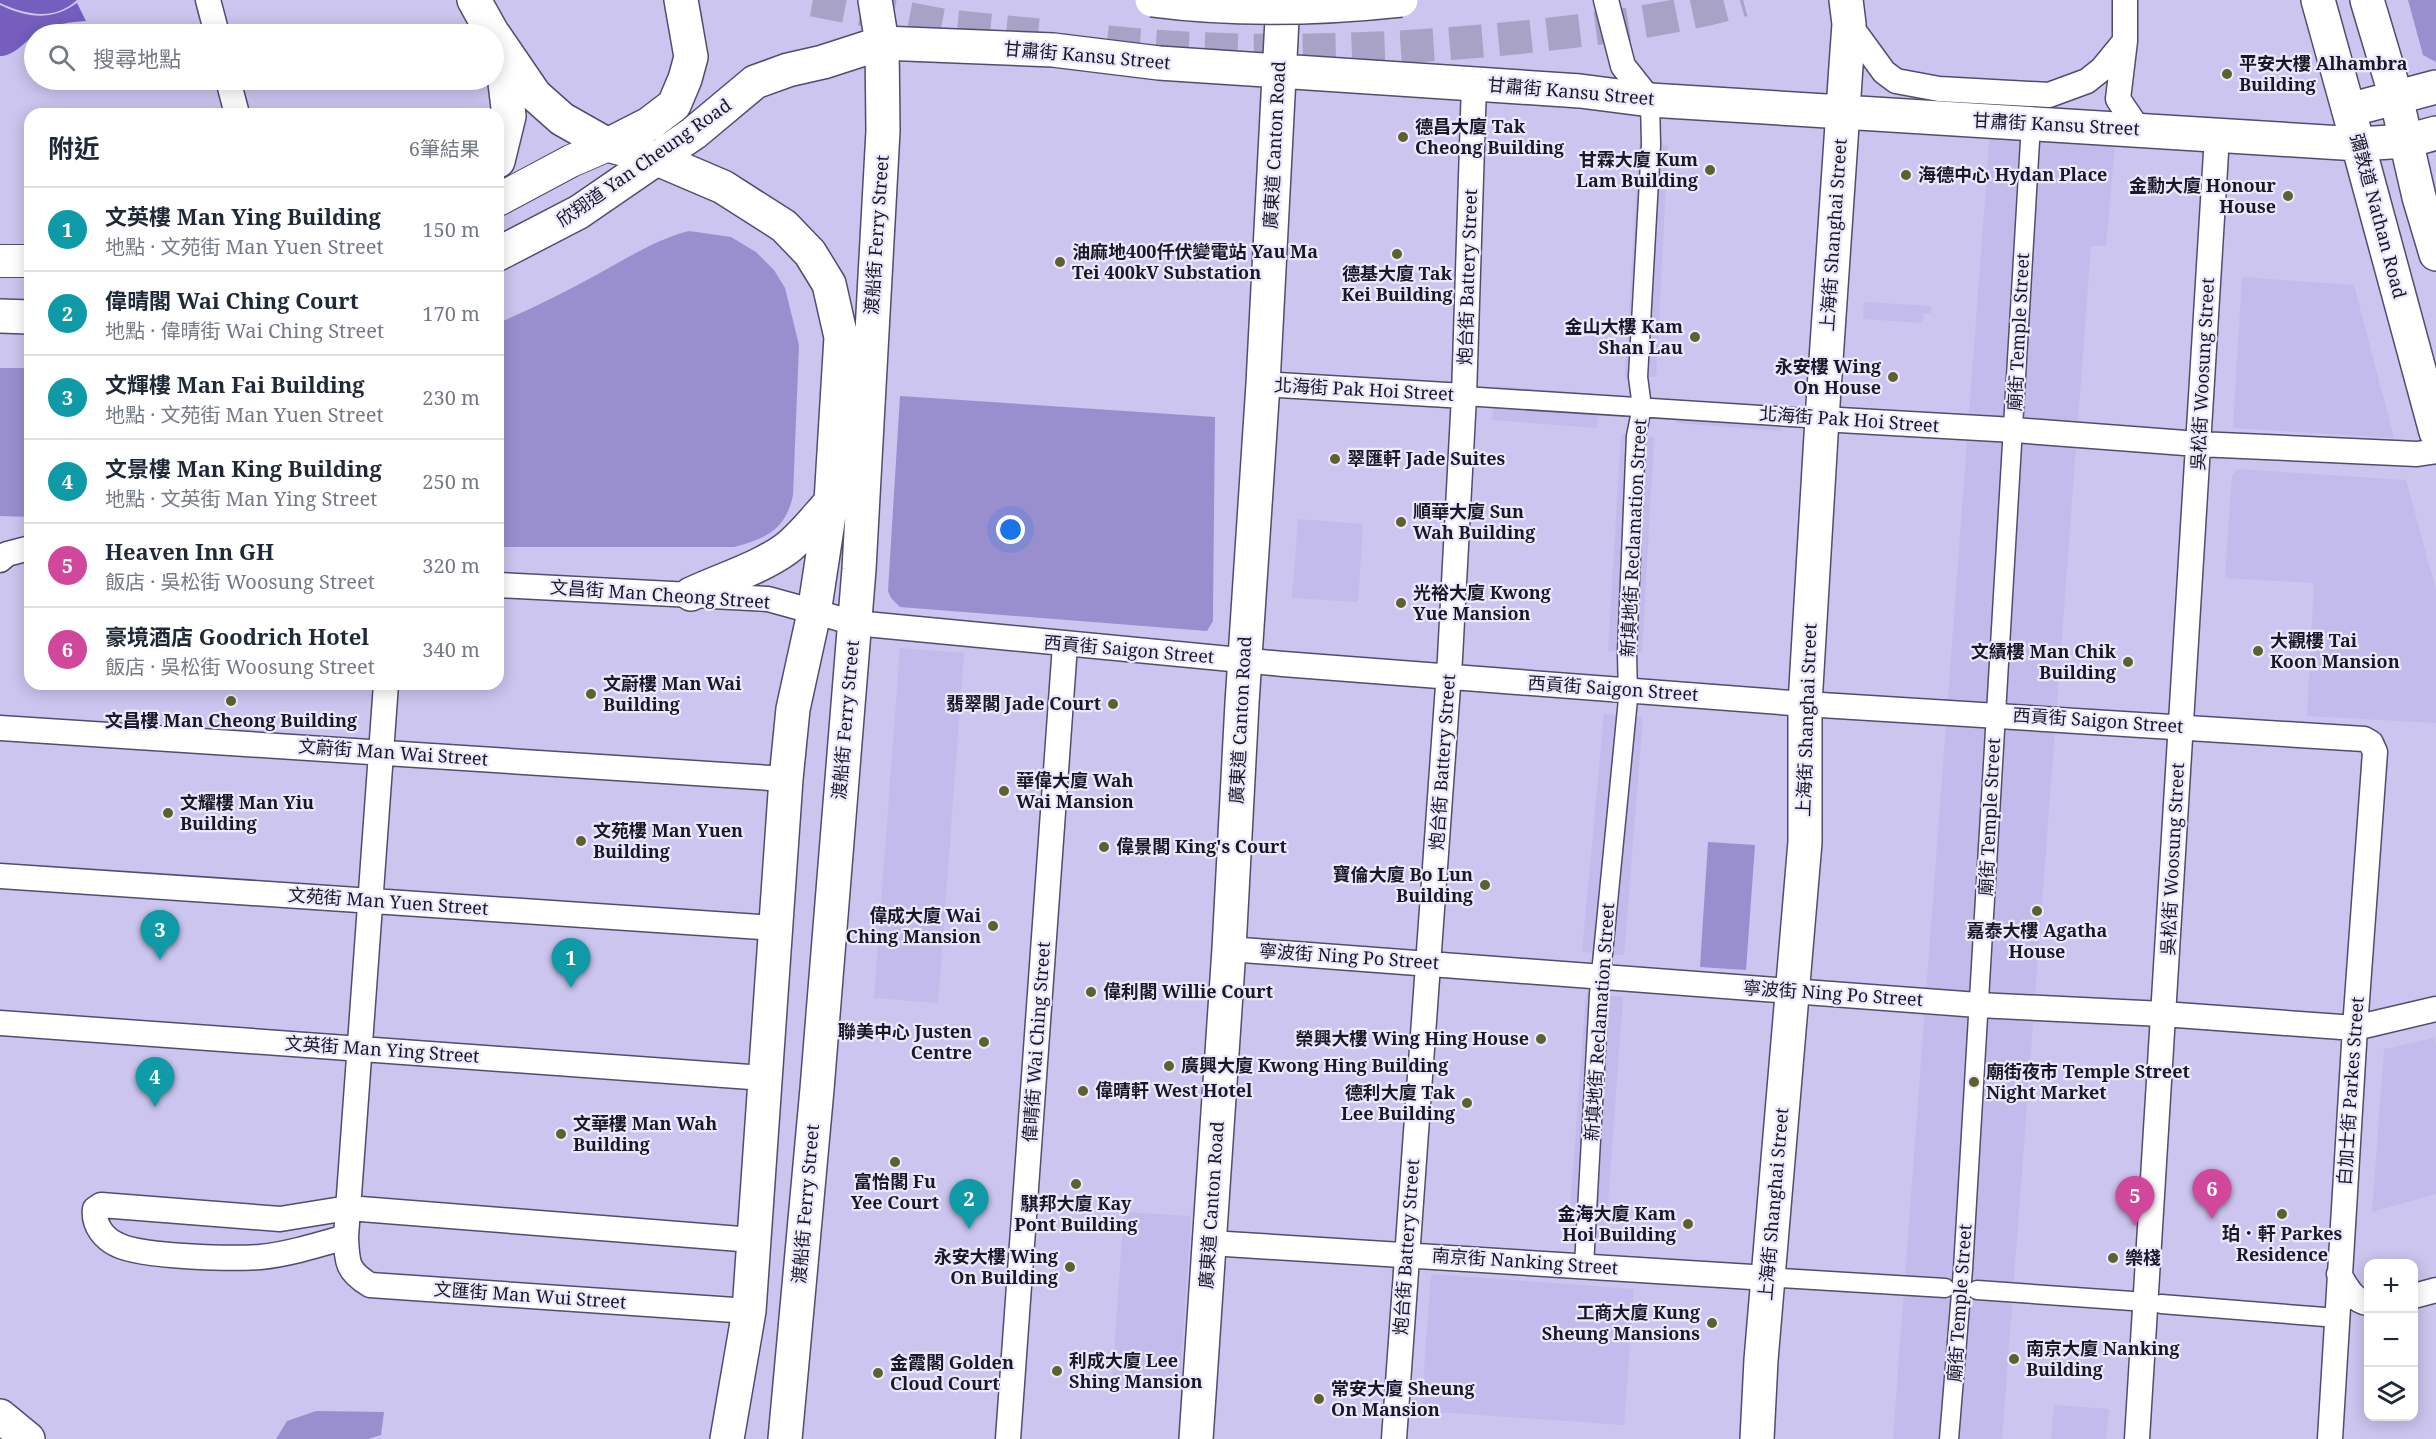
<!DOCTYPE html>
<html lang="zh-TW">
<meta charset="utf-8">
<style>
body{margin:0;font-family:"Noto Serif","Noto Sans TC",serif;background:#f2f2f3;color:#1f2937}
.controls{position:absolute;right:18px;bottom:18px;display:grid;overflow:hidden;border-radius:12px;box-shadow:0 3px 15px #0003}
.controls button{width:54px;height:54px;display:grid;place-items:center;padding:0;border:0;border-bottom:2px solid #e0e1e3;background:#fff;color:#1f2937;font:30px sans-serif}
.you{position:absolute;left:1011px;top:530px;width:21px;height:21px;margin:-15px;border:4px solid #fff;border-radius:50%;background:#1a73e8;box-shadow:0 0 0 9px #1a73e833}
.badge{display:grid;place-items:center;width:39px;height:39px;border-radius:50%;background:#db2777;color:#fff;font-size:20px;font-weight:700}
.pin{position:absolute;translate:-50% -50px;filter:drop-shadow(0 2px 3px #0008)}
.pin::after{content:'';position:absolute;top:32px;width:21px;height:18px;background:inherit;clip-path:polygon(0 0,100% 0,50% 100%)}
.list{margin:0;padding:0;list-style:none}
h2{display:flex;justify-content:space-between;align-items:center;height:78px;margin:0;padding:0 24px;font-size:26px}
h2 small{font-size:20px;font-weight:400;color:#747a83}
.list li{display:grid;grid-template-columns:39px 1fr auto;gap:18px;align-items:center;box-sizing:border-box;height:84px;padding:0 24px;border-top:2px solid #e0e1e3}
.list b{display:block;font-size:22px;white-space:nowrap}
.list p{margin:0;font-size:20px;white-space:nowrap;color:#747a83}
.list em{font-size:20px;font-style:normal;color:#747a83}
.icon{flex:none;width:33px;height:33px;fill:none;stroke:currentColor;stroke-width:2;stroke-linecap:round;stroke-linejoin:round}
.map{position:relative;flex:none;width:2436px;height:1439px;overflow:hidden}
.search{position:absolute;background:#fff;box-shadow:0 3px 15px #0003;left:24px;top:24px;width:480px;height:66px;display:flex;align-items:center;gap:15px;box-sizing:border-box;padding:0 21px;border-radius:33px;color:#747a83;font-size:22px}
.panel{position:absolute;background:#fff;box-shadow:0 3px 15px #0003;left:24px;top:108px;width:480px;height:582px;border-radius:18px}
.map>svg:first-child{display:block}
.built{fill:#c3bbec}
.green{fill:#9a8fce}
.water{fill:#755ebe}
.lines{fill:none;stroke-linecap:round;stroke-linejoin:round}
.trunk-tunnel{stroke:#a8a2c7;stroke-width:33;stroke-dasharray:33 16;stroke-linecap:butt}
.pedestrian-casing{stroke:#524c6f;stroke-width:21}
.minor-casing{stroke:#524c6f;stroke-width:27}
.tertiary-casing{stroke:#524c6f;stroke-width:34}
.secondary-casing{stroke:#524c6f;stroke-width:36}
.primary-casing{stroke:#524c6f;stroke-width:36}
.trunk-casing{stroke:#524c6f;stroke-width:36}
.pedestrian{stroke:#fff;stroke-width:18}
.minor{stroke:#fff;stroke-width:24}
.tertiary{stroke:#fff;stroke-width:32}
.secondary{stroke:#fff;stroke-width:33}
.primary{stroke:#fff;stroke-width:33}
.trunk{stroke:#fff;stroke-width:33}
.trunk-bridge-casing{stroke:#524c6f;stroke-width:36;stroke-linecap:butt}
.trunk-bridge{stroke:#fff;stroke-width:33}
.poi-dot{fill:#5e612e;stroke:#ece9fe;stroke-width:2}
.labels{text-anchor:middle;stroke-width:4.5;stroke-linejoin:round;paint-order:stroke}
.street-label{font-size:18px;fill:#1a1726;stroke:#ece9fe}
.poi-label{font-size:18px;font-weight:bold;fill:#1a1726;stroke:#ece9fe;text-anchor:start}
</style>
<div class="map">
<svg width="2436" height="1439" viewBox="0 0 2436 1439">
<rect width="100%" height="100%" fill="#cbc5ef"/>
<path class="built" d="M 1990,132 L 2115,143 L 2106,246 L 2091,246 L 2002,1439 L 1893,1439 Z
M 1639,144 L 1668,145 L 1656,377 L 1625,377 Z
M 2242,277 L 2354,285 L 2394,438 L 2233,428 Z
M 1864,302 L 1931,306 L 1931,313 L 1923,313 L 1923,323 L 1863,319 Z
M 1495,386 L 1600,394 L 1597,428 L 1492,420 Z
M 1678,402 L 1784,409 L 1782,431 L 1676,423 Z
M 1621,435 L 1654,437 L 1642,653 L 1608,651 Z
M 2238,469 L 2406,480 L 2436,590 L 2436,723 L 2307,716 L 2314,583 L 2225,578 L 2232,475 Z
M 1298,519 L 1363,524 L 1358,602 L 1292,598 Z
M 900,648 L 964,653 L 938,1003 L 874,998 Z
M 1604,714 L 1643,717 L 1624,955 L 1582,952 Z
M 1586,993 L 1623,997 L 1605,1242 L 1568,1238 Z
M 2434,1038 L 2436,1046 L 2436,1194 L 2372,1212 L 2384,1049 Z
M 1124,1212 L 1191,1216 L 1180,1383 L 1112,1379 Z
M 1431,1274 L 1634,1289 L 1624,1425 L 1421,1411 Z
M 2054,1405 L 2109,1409 L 2106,1439 L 2051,1439 Z"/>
<path class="green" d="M 2408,0 L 2436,0 L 2436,62 L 2423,55 Z
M 689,231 L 731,237 L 756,252 L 774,270 L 785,288 L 799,345 L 793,495 C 786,530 765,539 734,547 L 498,547 L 498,323 C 532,309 565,292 598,274 C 627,258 657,239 689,231 Z
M 0,368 L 30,368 L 30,517 L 0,516 Z
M 900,396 L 1215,417 L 1213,611 L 1213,621 L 1207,631 L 900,607 L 891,598 L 888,591 Z
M 1708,842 L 1755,845 L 1746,970 L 1700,967 Z
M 316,1411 L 384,1412 L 381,1435 L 368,1439 L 276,1439 L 287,1421 Z"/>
<path class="water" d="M 0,0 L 77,0 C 54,21 26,15 0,3 Z
M 77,3 L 86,21 C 70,22 54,24 39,32 C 28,38 14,57 0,56 L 0,5 C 27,18 52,21 77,3 Z"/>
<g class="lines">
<path class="trunk-tunnel" d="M 813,0 L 947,26 L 1038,35
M 1107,42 C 1244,56 1388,51 1524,37 C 1598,29 1672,20 1743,0"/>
<defs>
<path id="pedestrian" d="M 1464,396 L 1822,419
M 1584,1266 L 1599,994 L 1628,699 L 1627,652 L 1636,436 L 1642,407 L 1638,377 L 1651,145 L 1650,100
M 1781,1278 L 1945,1288
M 1977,1290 L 2132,1301
M 2161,1304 L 2325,1317
M 1949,1439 L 1963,1269 L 2031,124"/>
<path id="minor" d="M 208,0 L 217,34
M 1606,0 L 1623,66 L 1650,100
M 2125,0 L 2125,41 L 2118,99 L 2139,130
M 1849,24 L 1884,72 L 1896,81 L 1939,89 L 2049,95 L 2087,81 L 2102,69 L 2125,41
M 228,80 L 237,114
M 1263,384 L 1464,396
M 1822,419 L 2014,430 L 2198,444 L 2417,454 L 2436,451
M 0,560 L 7,554 L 30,548
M 498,585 L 768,599 L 855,623 L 1283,664 L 1805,704 L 2364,739 L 2371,743 L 2375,752 L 2355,1028 L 2330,1439
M 386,684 L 346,1237 C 347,1263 347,1271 370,1285 L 749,1311
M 0,728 L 786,779
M 0,876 L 776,928
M 1229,949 L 1978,1005 L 2163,1014 L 2355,1028 L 2436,1009
M 0,1023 L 765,1078
M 346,1237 C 318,1245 289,1254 260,1257 C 232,1259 142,1257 118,1245 C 104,1239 93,1225 95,1209 L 101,1205 L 280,1219 L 348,1208 L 753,1240
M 1210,1243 L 1768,1278
M 2339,1274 C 2346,1286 2353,1301 2368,1303
M 2414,1296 L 2436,1290
M 1008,1439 L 1065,645
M 1394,1439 L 1450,658 L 1464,396 L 1474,84
M 2137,1439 L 2217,136"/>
<path id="tertiary" d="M 498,200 L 571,161 L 608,145
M 0,261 L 30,261"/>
<path id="secondary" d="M 2367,0 L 2396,97 L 2419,197 L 2436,254
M 2349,110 L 2436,87
M 608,145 L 649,124 L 674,105 L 685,79 L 691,57 L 681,0
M 498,254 L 579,212 L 694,133 L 755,82 L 788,70 L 823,62 L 882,43 L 1053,50 L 1159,63 L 1580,91 L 1650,100 L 2358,144 L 2436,432
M 0,316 L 30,317
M 1196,1439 L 1229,949 L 1242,703 L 1263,384 L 1283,0
M 1757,1439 L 1761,1360 L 1805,842 L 1805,704 L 1822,419 L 1846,66 L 1849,24 L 1846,0"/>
<path id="primary" d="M 2318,0 L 2358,144 L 2407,141 L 2436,133
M 655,158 L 723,187 L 784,226 L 810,253 L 829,284 L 841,337 L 831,502 L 814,613 L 793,709 L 786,779 L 749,1311 L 727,1439
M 691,594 C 721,580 760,568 786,549 C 803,536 817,517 831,502
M 0,1416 L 28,1439
M 785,1439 L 817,1089 L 859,569 L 883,131 L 882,43 L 875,0"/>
<path id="trunk" d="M 474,0 L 493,34
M 494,35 L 535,95 L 562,119 L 608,145 L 655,158
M 498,161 L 509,116 L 501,50"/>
</defs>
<use href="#pedestrian" class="pedestrian-casing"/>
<use href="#minor" class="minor-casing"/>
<use href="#tertiary" class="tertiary-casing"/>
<use href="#secondary" class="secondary-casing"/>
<use href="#primary" class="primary-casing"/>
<use href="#trunk" class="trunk-casing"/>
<use href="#pedestrian" class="pedestrian"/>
<use href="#minor" class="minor"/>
<use href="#tertiary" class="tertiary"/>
<use href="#secondary" class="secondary"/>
<use href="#primary" class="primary"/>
<use href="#trunk" class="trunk"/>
<defs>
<path id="trunk-bridge" d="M 1152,0 C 1236,11 1317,9 1401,0"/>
</defs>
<use href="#trunk-bridge" class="trunk-bridge-casing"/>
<use href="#trunk-bridge" class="trunk-bridge"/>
</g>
<g class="poi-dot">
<circle cx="2227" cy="74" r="6"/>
<circle cx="1403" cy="137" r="6"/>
<circle cx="1710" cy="170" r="6"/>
<circle cx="1906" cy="175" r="6"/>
<circle cx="2288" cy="196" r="6"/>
<circle cx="1397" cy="254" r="6"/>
<circle cx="1060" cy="262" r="6"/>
<circle cx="1695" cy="337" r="6"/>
<circle cx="1893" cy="377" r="6"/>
<circle cx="1335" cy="459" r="6"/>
<circle cx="1401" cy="522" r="6"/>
<circle cx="1401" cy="603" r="6"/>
<circle cx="2258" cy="651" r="6"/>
<circle cx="2128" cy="662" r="6"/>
<circle cx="591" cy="694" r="6"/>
<circle cx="231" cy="701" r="6"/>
<circle cx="1113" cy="704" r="6"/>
<circle cx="1004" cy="791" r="6"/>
<circle cx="168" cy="813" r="6"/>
<circle cx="581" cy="841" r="6"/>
<circle cx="1104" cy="847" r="6"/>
<circle cx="1485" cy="885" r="6"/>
<circle cx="2037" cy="911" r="6"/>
<circle cx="993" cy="926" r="6"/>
<circle cx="1091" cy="992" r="6"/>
<circle cx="1541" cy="1039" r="6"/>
<circle cx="984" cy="1042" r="6"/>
<circle cx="1169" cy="1066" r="6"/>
<circle cx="1974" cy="1082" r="6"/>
<circle cx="1083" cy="1091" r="6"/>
<circle cx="1467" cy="1103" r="6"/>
<circle cx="561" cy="1134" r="6"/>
<circle cx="895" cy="1162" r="6"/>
<circle cx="1076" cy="1184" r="6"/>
<circle cx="2282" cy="1214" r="6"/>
<circle cx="1688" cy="1224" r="6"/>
<circle cx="2113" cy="1258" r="6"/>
<circle cx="1070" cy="1267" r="6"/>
<circle cx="1712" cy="1323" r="6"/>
<circle cx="2014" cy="1359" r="6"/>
<circle cx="1057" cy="1371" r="6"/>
<circle cx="878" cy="1373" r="6"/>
<circle cx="1319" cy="1399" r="6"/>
</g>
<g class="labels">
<g class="street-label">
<text transform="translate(1087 56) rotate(5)" y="6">甘肅街 Kansu Street</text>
<text transform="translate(1571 92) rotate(5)" y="6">甘肅街 Kansu Street</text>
<text transform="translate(2056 125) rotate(3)" y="6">甘肅街 Kansu Street</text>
<text transform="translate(1275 145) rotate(-87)" y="6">廣東道 Canton Road</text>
<text transform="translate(644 163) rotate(-35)" y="6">欣翔道 Yan Cheung Road</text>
<text transform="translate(2378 216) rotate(75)" y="6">彌敦道 Nathan Road</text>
<text transform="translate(877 235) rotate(-86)" y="6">渡船街 Ferry Street</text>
<text transform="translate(1834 235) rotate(-86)" y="6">上海街 Shanghai Street</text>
<text transform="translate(1468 277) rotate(-88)" y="6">炮台街 Battery Street</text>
<text transform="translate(2019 332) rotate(-87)" y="6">廟街 Temple Street</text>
<text transform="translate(2203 374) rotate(-87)" y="6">吳松街 Woosung Street</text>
<text transform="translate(1364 390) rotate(3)" y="6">北海街 Pak Hoi Street</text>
<text transform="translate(1849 420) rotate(4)" y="6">北海街 Pak Hoi Street</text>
<text transform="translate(1634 538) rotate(-87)" y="6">新填地街 Reclamation Street</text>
<text transform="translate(660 595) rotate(4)" y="6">文昌街 Man Cheong Street</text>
<text transform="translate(1129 650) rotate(5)" y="6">西貢街 Saigon Street</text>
<text transform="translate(1613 689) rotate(4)" y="6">西貢街 Saigon Street</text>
<text transform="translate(846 720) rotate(-85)" y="6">渡船街 Ferry Street</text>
<text transform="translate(1241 720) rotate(-87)" y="6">廣東道 Canton Road</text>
<text transform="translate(1807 720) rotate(-88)" y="6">上海街 Shanghai Street</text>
<text transform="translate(2098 721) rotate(4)" y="6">西貢街 Saigon Street</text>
<text transform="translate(393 753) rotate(4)" y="6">文蔚街 Man Wai Street</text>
<text transform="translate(1443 762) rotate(-86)" y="6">炮台街 Battery Street</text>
<text transform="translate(1990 817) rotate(-87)" y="6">廟街 Temple Street</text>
<text transform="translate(2173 859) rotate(-87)" y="6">吳松街 Woosung Street</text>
<text transform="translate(388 902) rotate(4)" y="6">文苑街 Man Yuen Street</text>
<text transform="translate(1349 957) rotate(4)" y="6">寧波街 Ning Po Street</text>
<text transform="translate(1833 994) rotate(4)" y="6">寧波街 Ning Po Street</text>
<text transform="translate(1600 1022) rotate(-86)" y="6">新填地街 Reclamation Street</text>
<text transform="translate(1037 1042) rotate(-86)" y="6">偉晴街 Wai Ching Street</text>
<text transform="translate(382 1050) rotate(4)" y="6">文英街 Man Ying Street</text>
<text transform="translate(2351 1091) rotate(-86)" y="6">白加士街 Parkes Street</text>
<text transform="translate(806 1204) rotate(-85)" y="6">渡船街 Ferry Street</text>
<text transform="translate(1774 1204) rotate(-85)" y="6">上海街 Shanghai Street</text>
<text transform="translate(1212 1205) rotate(-86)" y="6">廣東道 Canton Road</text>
<text transform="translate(1407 1247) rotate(-86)" y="6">炮台街 Battery Street</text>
<text transform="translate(1525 1262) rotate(4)" y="6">南京街 Nanking Street</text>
<text transform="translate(530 1296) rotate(4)" y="6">文匯街 Man Wui Street</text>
<text transform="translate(1960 1303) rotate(-86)" y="6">廟街 Temple Street</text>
</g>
<g class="poi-label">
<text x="2239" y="70">平安大樓 Alhambra<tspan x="2239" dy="21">Building</tspan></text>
<text x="1415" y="133">德昌大廈 Tak<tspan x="1415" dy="21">Cheong Building</tspan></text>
<text x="1698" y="166" text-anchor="end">甘霖大廈 Kum<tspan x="1698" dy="21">Lam Building</tspan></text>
<text x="1918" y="181">海德中心 Hydan Place</text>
<text x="2276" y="192" text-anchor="end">金勳大廈 Honour<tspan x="2276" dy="21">House</tspan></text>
<text x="1072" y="258">油麻地400仟伏變電站 Yau Ma<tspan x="1072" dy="21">Tei 400kV Substation</tspan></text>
<text x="1397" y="280" text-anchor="middle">德基大廈 Tak<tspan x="1397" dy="21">Kei Building</tspan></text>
<text x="1683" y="333" text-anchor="end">金山大樓 Kam<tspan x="1683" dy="21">Shan Lau</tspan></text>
<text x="1881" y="373" text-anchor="end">永安樓 Wing<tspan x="1881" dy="21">On House</tspan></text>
<text x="1347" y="465">翠匯軒 Jade Suites</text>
<text x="1413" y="518">順華大廈 Sun<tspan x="1413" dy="21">Wah Building</tspan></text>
<text x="1413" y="599">光裕大廈 Kwong<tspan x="1413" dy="21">Yue Mansion</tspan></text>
<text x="2270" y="647">大觀樓 Tai<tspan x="2270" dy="21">Koon Mansion</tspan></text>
<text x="2116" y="658" text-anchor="end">文績樓 Man Chik<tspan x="2116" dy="21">Building</tspan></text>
<text x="603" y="690">文蔚樓 Man Wai<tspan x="603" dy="21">Building</tspan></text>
<text x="1101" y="710" text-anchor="end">翡翠閣 Jade Court</text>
<text x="231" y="727" text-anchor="middle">文昌樓 Man Cheong Building</text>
<text x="1016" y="787">華偉大廈 Wah<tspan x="1016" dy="21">Wai Mansion</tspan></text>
<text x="180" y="809">文耀樓 Man Yiu<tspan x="180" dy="21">Building</tspan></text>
<text x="593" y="837">文苑樓 Man Yuen<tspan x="593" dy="21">Building</tspan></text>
<text x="1116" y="853">偉景閣 King's Court</text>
<text x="1473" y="881" text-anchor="end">寶倫大廈 Bo Lun<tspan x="1473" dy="21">Building</tspan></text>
<text x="981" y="922" text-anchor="end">偉成大廈 Wai<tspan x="981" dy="21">Ching Mansion</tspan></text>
<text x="2037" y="937" text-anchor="middle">嘉泰大樓 Agatha<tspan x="2037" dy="21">House</tspan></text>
<text x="1103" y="998">偉利閣 Willie Court</text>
<text x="972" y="1038" text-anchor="end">聯美中心 Justen<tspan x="972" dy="21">Centre</tspan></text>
<text x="1529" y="1045" text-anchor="end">榮興大樓 Wing Hing House</text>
<text x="1181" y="1072">廣興大廈 Kwong Hing Building</text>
<text x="1986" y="1078">廟街夜市 Temple Street<tspan x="1986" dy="21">Night Market</tspan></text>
<text x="1095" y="1097">偉晴軒 West Hotel</text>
<text x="1455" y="1099" text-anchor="end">德利大廈 Tak<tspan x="1455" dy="21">Lee Building</tspan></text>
<text x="573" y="1130">文華樓 Man Wah<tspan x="573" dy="21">Building</tspan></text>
<text x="895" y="1188" text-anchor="middle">富怡閣 Fu<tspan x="895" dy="21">Yee Court</tspan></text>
<text x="1076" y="1210" text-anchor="middle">騏邦大廈 Kay<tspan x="1076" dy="21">Pont Building</tspan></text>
<text x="1676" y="1220" text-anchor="end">金海大廈 Kam<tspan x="1676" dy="21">Hoi Building</tspan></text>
<text x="2282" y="1240" text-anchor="middle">珀．軒 Parkes<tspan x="2282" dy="21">Residence</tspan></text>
<text x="1058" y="1263" text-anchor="end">永安大樓 Wing<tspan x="1058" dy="21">On Building</tspan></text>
<text x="2125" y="1264">樂棧</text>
<text x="1700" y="1319" text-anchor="end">工商大廈 Kung<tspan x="1700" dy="21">Sheung Mansions</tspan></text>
<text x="2026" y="1355">南京大廈 Nanking<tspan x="2026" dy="21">Building</tspan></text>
<text x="1069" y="1367">利成大廈 Lee<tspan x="1069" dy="21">Shing Mansion</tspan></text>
<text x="890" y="1369">金霞閣 Golden<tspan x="890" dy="21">Cloud Court</tspan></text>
<text x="1331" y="1395">常安大廈 Sheung<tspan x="1331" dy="21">On Mansion</tspan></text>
</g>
</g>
</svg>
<div class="controls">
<button>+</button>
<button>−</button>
<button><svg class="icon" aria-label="layers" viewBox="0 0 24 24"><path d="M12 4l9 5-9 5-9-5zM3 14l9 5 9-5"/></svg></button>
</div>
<div class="you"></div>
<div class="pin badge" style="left:571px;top:988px;background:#0f9aa8">1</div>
<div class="pin badge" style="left:969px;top:1229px;background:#0f9aa8">2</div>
<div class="pin badge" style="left:160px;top:960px;background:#0f9aa8">3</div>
<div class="pin badge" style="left:155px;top:1107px;background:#0f9aa8">4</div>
<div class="pin badge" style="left:2135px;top:1226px;background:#d1479c">5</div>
<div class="pin badge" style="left:2212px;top:1219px;background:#d1479c">6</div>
<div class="search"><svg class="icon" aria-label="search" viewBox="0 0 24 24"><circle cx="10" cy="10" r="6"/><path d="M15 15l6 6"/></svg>搜尋地點</div>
<section class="panel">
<h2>附近<small>6筆結果</small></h2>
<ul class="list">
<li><span class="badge" style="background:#0f9aa8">1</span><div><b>文英樓 Man Ying Building</b><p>地點 · 文苑街 Man Yuen Street</p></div><em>150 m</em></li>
<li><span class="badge" style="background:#0f9aa8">2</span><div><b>偉晴閣 Wai Ching Court</b><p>地點 · 偉晴街 Wai Ching Street</p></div><em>170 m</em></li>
<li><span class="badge" style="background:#0f9aa8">3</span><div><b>文輝樓 Man Fai Building</b><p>地點 · 文苑街 Man Yuen Street</p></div><em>230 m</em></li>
<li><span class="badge" style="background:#0f9aa8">4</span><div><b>文景樓 Man King Building</b><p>地點 · 文英街 Man Ying Street</p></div><em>250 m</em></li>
<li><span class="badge" style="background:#d1479c">5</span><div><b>Heaven Inn GH</b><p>飯店 · 吳松街 Woosung Street</p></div><em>320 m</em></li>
<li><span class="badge" style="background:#d1479c">6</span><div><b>豪境酒店 Goodrich Hotel</b><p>飯店 · 吳松街 Woosung Street</p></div><em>340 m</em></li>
</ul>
</section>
</div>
